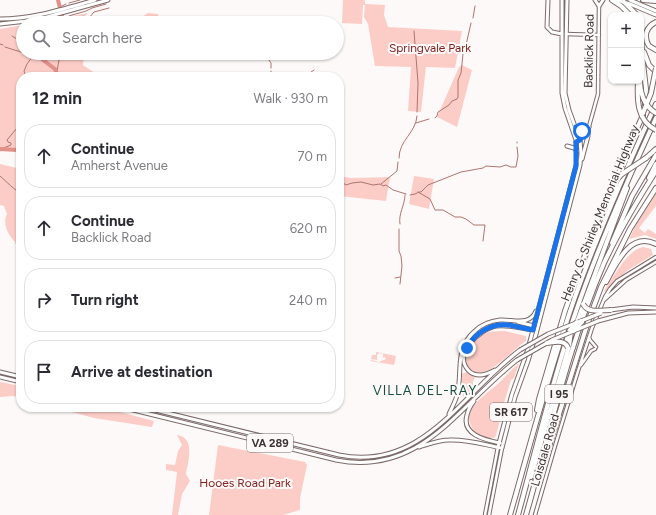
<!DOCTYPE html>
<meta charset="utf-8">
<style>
body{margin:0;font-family:Figtree,sans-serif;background:#f7f7f7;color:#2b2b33}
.controls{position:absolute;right:12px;top:12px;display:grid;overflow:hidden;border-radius:8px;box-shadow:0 1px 3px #0004}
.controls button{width:36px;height:36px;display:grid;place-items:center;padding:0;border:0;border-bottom:1px solid #e1e1e2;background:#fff;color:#2b2b33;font:20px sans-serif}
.stop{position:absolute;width:12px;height:12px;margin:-9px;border:3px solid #1a73e8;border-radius:50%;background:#fff}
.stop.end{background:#1a73e8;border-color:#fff;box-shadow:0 1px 4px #0008}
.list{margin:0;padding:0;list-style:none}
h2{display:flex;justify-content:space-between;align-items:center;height:52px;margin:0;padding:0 16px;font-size:17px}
h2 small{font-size:13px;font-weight:400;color:#7c7c81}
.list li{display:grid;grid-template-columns:26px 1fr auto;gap:12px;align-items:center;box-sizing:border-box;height:64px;margin:0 8px 8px;padding:0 8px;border:1px solid #e1e1e2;border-radius:16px}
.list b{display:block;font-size:15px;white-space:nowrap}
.list p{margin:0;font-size:13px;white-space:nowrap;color:#7c7c81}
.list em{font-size:13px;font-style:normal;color:#7c7c81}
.icon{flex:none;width:22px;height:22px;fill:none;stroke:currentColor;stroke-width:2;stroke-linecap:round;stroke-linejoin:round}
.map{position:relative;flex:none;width:656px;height:515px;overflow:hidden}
.search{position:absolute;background:#fff;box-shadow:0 1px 3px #0004;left:16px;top:16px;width:328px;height:44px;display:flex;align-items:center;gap:10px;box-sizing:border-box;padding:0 14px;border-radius:22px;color:#7c7c81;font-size:15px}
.panel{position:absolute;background:#fff;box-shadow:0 1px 3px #0004;left:16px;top:72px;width:328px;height:340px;border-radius:16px}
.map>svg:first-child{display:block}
.green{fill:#fccdc7}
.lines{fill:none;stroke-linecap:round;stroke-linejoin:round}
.stream{stroke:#af756e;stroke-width:1}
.river{stroke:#e19188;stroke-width:4}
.secondary-casing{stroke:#7c6a68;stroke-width:4.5}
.primary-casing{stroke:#7c6a68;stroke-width:5}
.motorway-casing{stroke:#7c6a68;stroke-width:6}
.secondary{stroke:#fff;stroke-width:2.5}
.primary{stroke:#fff;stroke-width:3}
.motorway{stroke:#fff;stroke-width:4}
.primary-bridge-casing{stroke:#7c6a68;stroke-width:5;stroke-linecap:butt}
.motorway-bridge-casing{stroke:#7c6a68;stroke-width:6;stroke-linecap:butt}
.primary-bridge{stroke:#fff;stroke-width:3}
.motorway-bridge{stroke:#fff;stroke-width:4}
.route{stroke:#1a73e8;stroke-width:5}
.labels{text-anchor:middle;stroke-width:4;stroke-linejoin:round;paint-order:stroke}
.shield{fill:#fdf9f9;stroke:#756e6e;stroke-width:1}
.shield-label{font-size:11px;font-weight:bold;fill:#3b3332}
.park-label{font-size:12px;fill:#80221f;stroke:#fdf9f9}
.street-label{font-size:12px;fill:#3b3332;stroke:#fdf9f9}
.neighbourhood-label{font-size:13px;letter-spacing:1px;fill:#184f43;stroke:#fdf9f9}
</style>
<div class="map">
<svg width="656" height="515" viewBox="0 0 656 515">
<rect width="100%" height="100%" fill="#fdf9f9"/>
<path class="green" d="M 343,0 L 365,0 L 365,4 L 385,5 L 384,15 L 388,27 L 462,31 L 455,68 L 426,67 L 421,112 L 408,111 L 411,67 L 375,66 L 368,24 L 364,17 L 365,5 L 363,5 L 362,24 L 342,23 Z
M 88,13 L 84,17 L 84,23 L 38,23 Z
M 148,13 L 158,14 L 159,21 L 157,23 L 122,23 L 137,20 Z
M 23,25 L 23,53 L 84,53 L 83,65 L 98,75 L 97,77 C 85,77 74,72 62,73 L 59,77 L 21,77 L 21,149 L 6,149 L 0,152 L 0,29 Z
M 462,65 L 472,70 L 457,127 L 437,117 L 459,67 Z
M 0,164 L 21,169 L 21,246 C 11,241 1,225 7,214 L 4,206 L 0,205 Z
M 339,176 L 351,178 L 390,177 L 386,201 L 339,196 Z
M 414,176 L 434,179 L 429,209 L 409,204 Z
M 656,193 L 656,206 L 639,228 L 645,233 L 648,229 L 656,234 L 656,239 L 645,235 L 629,239 L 637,223 Z
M 643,247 L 651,249 L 653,255 L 628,270 L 605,292 L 604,291 C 613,278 627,250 643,247 Z
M 505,331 L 526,336 L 526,341 C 513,348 484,386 469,368 C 459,355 477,335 489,332 C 494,331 500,331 505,331 Z
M 376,352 L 396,356 L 394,365 L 370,361 L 372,360 L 379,362 L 386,359 L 385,357 L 383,358 L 383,354 L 379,353 L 377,355 L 377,360 L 371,359 L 372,355 L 376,355 Z
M 519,363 L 514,378 L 511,380 L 504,403 L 496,436 C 484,447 464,426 470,411 C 475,401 491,390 499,383 C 506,376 512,369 519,363 Z
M 467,372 L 475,377 L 473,382 L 473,387 L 463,397 L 461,374 Z
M 0,382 L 21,386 L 21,398 L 13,396 L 0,397 Z
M 53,407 L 101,407 L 154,421 L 152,427 L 94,418 Z
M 177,435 C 196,438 188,461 186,474 L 190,481 L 182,494 L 178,515 L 172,515 L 177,472 L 166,470 L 166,464 L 175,465 L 178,451 L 182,445 Z
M 218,445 L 305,462 L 307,465 L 300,498 L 300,510 L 283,515 L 209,515 Z"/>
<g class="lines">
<path class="stream" d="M 69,3 L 80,0
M 60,7 L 66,4
M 69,16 L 86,11 L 92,8 L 106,4
M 473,18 L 475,6
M 69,20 L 79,18 L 89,18 L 94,12 L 109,8
M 63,23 L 67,20
M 414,31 L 418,83 L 417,112
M 12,36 L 15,38 L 23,39
M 0,44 L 3,45
M 5,47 C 14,50 25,53 34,56
M 41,53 L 43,54
M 264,53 L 271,63 L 271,68
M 57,71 L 59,60 L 63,58 L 66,53
M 26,77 L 24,71 L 27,64 L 35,53
M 192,77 L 192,74
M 270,77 L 271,71
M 296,77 L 298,75 L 307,75 L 314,70
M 435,118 L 437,116 L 438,112 L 449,105 L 452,101 L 457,99 L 458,97 L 458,80 L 461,73 L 463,54 L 466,45 L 471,23
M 416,123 L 429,119
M 517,142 L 517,143
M 1,149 L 11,145 L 11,143 L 8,142 L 7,140 L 17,128 L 21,119
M 399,158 C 399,140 416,133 417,116
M 0,176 C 6,181 15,191 21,193
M 339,180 L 346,185 L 352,183 L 361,182 L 373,185 L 380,184 L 383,186 L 386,185 L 393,190 L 406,194
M 381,184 L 397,171 L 398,162
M 418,192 L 430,199 L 435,210 L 443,210 L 455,217 L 461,217 L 466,219 L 474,225 L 485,225 L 483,241
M 410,195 L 415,194 L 419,192 L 421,192 L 428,185 L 461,172 L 483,168 L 486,166 L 500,167 L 506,165 L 511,167 L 516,167 L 518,156 L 517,147
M 400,224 C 398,214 405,205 405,195
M 399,229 L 399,251 L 401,256 L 402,266 L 400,284
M 16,243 L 21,242
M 395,278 L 400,277"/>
<path class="river" d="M 58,0 L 62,16 L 62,23
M 43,53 L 43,60 L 55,69 L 58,77
M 0,149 L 17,150 L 21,144"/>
<defs>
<path id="secondary" d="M 566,34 L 599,35
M 576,142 L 584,136 L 588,130 L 598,94 L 599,6
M 604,300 L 626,280 L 656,262
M 589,337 L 590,340 L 596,347
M 581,365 L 591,351 L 595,349
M 485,515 L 498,447
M 489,515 L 502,448
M 535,515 L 555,446 L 578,371 L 592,328 L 605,297 L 610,289 L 617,281 L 656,257"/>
<path id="primary" d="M 548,0 L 547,27 L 552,32 L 562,34
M 595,0 L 599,6
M 616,0 L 630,4 L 656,15
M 630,0 L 656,11
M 599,6 L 603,0
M 0,19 C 33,19 63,9 95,0
M 0,24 L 36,20 L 108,0
M 577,128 L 582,131 L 589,127
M 567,146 L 574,148 L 577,151
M 582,159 L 588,136 L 588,130
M 610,310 L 633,307 L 656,308
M 598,321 L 628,313 L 656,312
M 518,322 L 534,326
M 495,370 C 491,372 486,375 480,375 C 476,375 472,374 469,371 C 452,354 480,329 496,326 C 509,324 521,329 533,330
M 0,372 L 21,377
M 0,377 L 21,382
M 474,401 C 471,405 468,410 467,415 C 461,435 486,440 500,443
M 121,407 L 336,460 C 421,477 459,405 517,360
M 143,407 L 339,455 C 423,472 462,393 520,350
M 449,414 C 452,407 457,399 458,391 C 462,369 455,348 475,331 C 482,324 491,321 500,320 C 513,319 529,327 536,311
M 419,447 C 429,444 439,440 449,440 C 468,439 485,445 502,448 L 515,397 L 528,361 L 536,334 L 580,165 L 581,153 L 580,140 L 569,110 L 565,93 L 567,0
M 498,447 L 512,394 L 528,349 L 577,162 L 576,140 L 565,108 L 562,93 L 562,0"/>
<path id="motorway" d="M 612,0 L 621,6 L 630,15
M 643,0 L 656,1
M 624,2 L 637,15
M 656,22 C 646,27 643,36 649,46 L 656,50
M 641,33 L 642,54 L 646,89 L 645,104
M 644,52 L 649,65 L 656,72
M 646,158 L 656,149
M 649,178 L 656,164
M 609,206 L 623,160 L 643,115
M 612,243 L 632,196 L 656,155
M 606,282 C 616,264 630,231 656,244
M 577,322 L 627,188
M 537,410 L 539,399 L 565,311 L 595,227 L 612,185
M 531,477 L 569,346 L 571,332
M 538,481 L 588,322 L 601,287 L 630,229 L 656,188
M 510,515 C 531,442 550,368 575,297 C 599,231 627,167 656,104
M 518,515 C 536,449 552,382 574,317 C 597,249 626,183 656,118
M 526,515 C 550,431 569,344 604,263 C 619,231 637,201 656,171"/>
</defs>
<use href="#secondary" class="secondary-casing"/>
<use href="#primary" class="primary-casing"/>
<use href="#motorway" class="motorway-casing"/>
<use href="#secondary" class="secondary"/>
<use href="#primary" class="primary"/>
<use href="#motorway" class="motorway"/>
<defs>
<path id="primary-bridge" d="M 520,350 L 548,334 L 601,313
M 517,360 L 552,340 L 598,321"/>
<path id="motorway-bridge" d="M 638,81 C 637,100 637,121 656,130
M 640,83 C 641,96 645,107 656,113
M 643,113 L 651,93 L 656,68
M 612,185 L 622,174 L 646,158
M 583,304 C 588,314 602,310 611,310
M 570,330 L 577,322
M 573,331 L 582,322 L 581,321
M 547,343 C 555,342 565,339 568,348"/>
</defs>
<use href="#primary-bridge" class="primary-bridge-casing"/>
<use href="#motorway-bridge" class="motorway-bridge-casing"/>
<use href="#primary-bridge" class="primary-bridge"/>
<use href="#motorway-bridge" class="motorway-bridge"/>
</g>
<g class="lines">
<path class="route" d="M 467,348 C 475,333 491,323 508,325 C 517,326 525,329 533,330 L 576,166 L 576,142 L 580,140 L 576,127 L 580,130 L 582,131"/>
</g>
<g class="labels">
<g class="shield">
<rect x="545" y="385" width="28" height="18" rx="3"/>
<rect x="490" y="403" width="42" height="18" rx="3"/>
<rect x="247" y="434" width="46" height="18" rx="3"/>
</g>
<g class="shield-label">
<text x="559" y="398">I 95</text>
<text x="511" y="416">SR 617</text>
<text x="270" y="447">VA 289</text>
</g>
<g class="park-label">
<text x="430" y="52">Springvale Park</text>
<text x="245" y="487">Hooes Road Park</text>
</g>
<g class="street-label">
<text transform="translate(589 51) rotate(-89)" y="4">Backlick Road</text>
<text transform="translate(600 213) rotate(-68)" y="4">Henry G. Shirley Memorial Highway</text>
<text transform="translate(545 450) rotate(-74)" y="4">Loisdale Road</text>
</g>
<g class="neighbourhood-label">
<text x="425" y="395">VILLA DEL-RAY</text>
</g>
</g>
</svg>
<div class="controls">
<button>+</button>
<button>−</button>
</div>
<div class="stop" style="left:582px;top:131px"></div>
<div class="stop end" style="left:467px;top:348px"></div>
<div class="search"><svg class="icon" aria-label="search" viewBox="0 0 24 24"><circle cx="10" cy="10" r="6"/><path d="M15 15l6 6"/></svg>Search here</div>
<section class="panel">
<h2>12 min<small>Walk · 930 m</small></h2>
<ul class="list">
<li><svg class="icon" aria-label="ahead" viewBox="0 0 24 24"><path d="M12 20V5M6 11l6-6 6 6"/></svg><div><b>Continue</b><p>Amherst Avenue</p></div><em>70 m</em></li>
<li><svg class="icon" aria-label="ahead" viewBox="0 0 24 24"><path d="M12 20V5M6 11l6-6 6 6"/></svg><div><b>Continue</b><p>Backlick Road</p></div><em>620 m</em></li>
<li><svg class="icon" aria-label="right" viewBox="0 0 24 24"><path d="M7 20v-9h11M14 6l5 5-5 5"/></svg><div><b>Turn right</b></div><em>240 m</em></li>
<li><svg class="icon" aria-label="arrive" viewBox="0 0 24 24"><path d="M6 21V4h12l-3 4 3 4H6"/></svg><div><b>Arrive at destination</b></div></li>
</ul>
</section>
</div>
